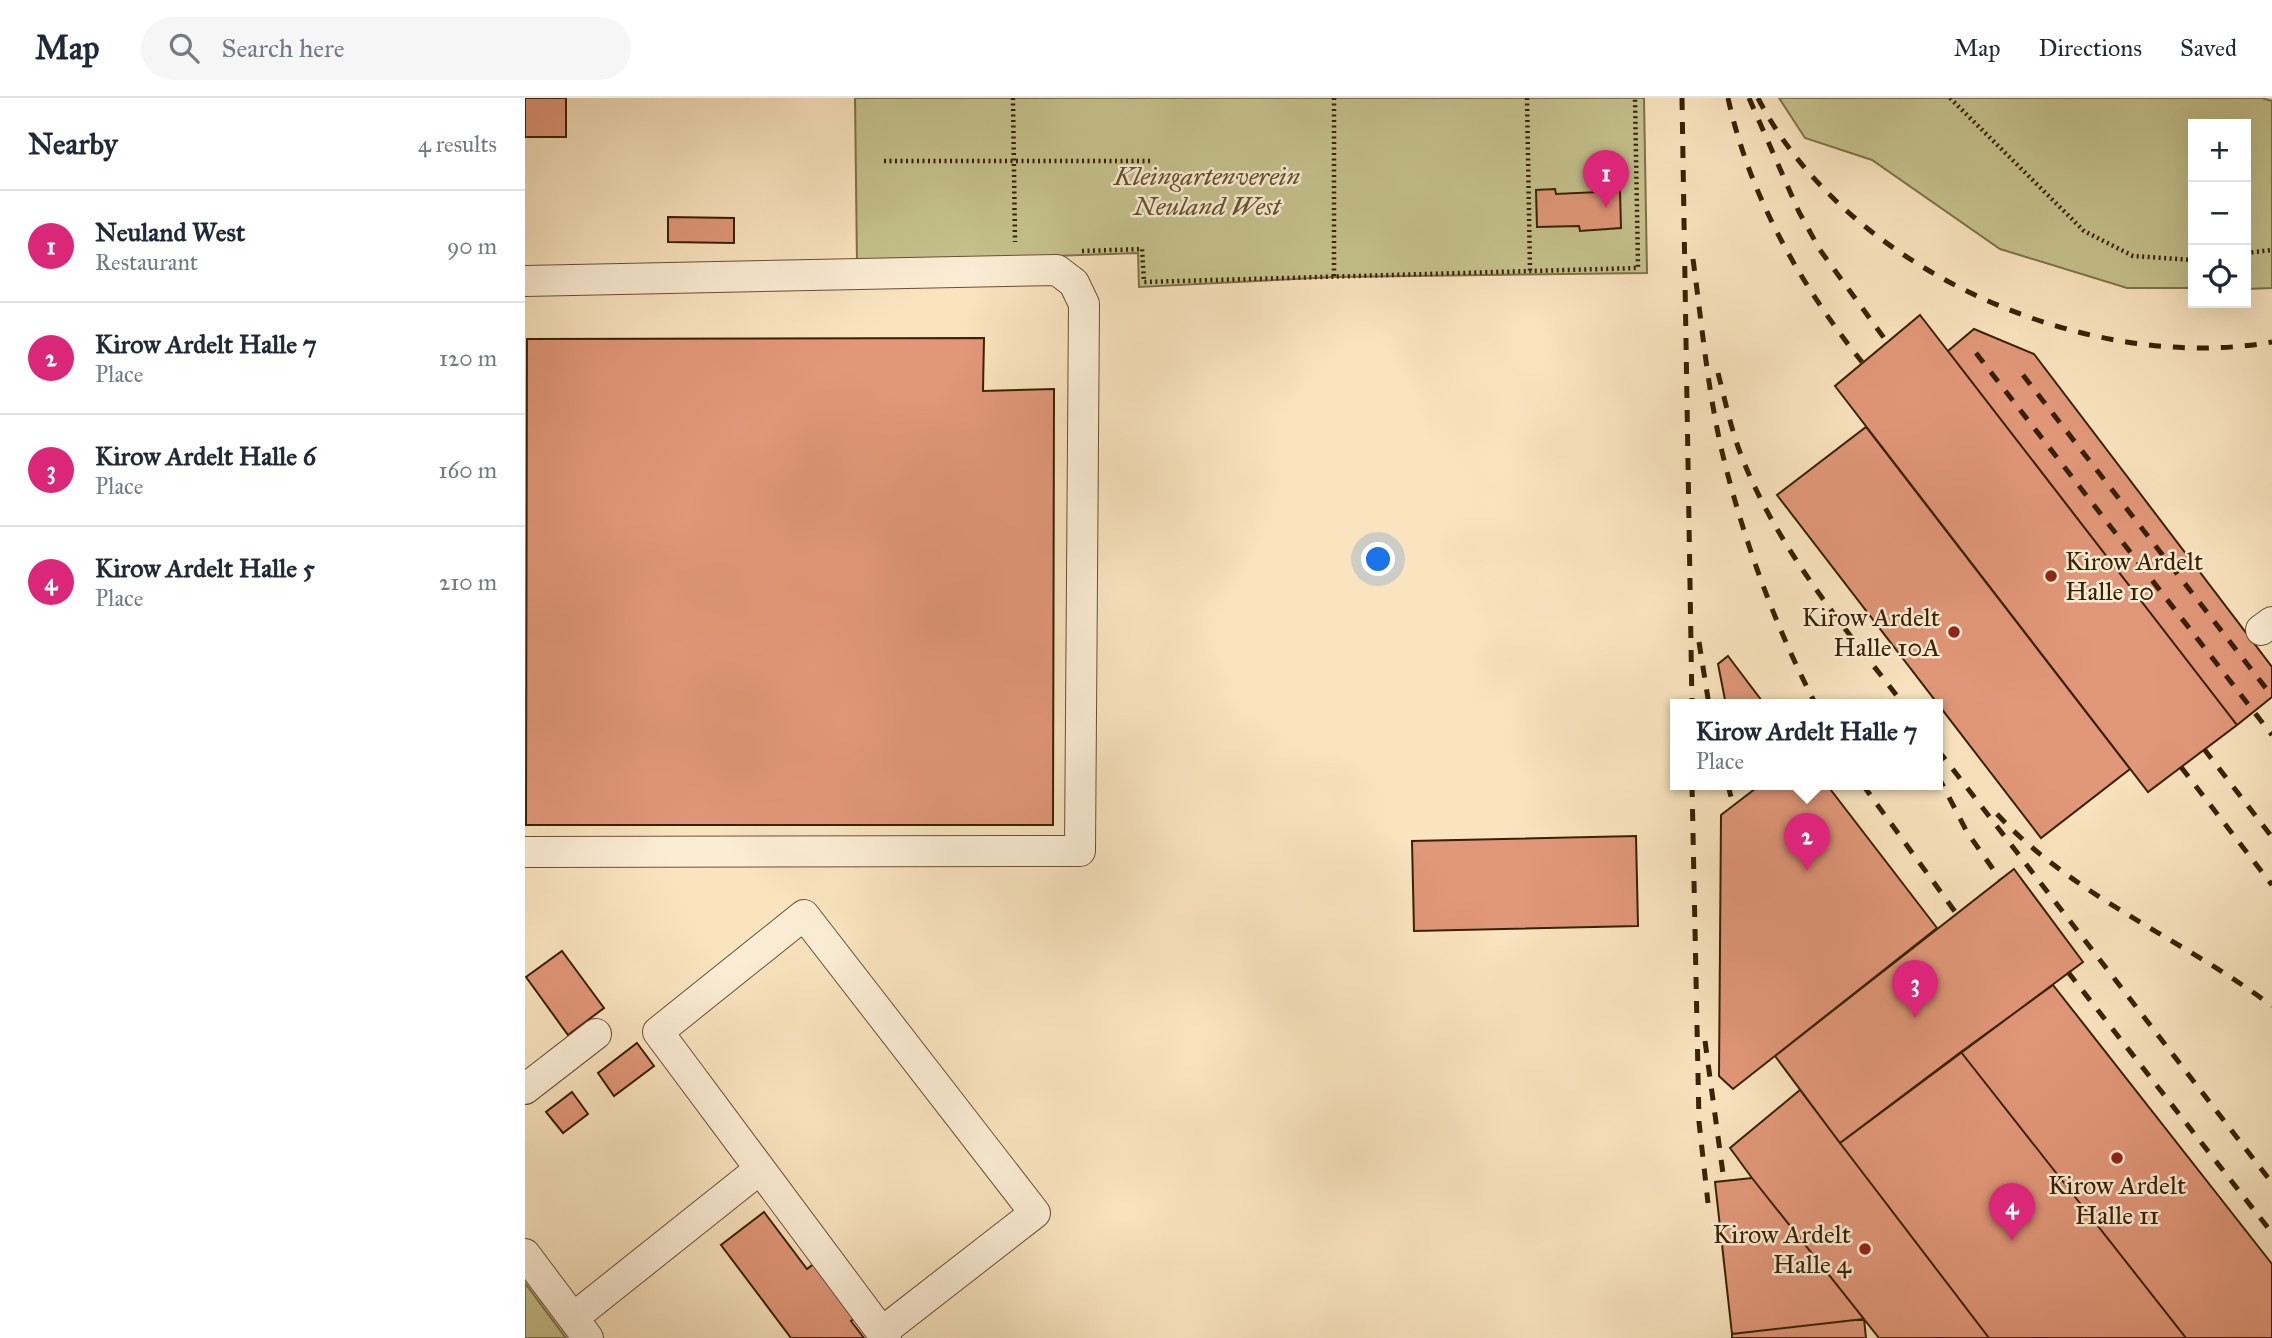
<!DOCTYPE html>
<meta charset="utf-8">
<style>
body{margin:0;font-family:"IM FELL Great Primer",serif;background:#f6f6f7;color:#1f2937}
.controls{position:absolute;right:21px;top:21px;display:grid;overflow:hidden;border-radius:0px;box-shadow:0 7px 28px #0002}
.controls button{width:63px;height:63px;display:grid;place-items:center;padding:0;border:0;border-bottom:2px solid #e0e1e3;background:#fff;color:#1f2937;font:35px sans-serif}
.you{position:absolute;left:854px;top:462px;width:24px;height:24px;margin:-18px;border:5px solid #fff;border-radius:50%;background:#1a73e8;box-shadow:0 0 0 10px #1a73e833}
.badge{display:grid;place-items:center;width:46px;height:46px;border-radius:50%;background:#db2777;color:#fff;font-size:23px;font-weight:700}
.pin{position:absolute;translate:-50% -58px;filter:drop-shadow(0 2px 4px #0008)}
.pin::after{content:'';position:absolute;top:37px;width:24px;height:21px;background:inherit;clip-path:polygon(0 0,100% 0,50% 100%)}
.popup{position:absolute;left:1145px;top:601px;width:273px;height:91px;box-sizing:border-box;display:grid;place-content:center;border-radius:0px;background:#fff;filter:drop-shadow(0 2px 5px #0005);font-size:23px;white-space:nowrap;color:#747a83}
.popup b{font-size:26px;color:#1f2937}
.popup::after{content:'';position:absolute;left:50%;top:100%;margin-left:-14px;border:14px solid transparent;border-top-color:#fff}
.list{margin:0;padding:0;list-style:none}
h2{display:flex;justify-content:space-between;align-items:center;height:91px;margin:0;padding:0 28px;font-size:30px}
h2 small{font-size:23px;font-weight:400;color:#747a83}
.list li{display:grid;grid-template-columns:46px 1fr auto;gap:21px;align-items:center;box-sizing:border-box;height:112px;padding:0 28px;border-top:2px solid #e0e1e3}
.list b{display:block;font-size:26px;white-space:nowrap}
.list p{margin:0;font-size:23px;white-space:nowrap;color:#747a83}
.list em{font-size:23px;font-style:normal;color:#747a83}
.icon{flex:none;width:38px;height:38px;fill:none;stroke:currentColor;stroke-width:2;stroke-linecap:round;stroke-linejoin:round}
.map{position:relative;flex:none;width:1747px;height:1240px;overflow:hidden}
header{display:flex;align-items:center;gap:42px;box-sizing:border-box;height:98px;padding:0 35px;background:#fff;border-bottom:2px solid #e0e1e3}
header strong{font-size:33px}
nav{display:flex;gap:38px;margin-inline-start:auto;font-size:24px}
.search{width:490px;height:63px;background:#f6f6f7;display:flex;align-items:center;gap:18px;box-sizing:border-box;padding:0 24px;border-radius:38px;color:#747a83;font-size:26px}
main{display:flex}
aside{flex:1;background:#fff}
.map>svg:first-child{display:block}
.green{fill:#c5c28d;stroke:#7e7248;stroke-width:2}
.building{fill:#e19779;stroke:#382102;stroke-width:2}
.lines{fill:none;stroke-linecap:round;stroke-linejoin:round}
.minor-casing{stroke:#685231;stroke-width:32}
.path{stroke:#382102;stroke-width:4.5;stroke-dasharray:2 3.5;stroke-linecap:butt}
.minor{stroke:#fbedd5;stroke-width:30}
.rail{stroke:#382102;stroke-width:5;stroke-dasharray:12 12;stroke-linecap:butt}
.poi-dot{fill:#8f2418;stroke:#fbedd5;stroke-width:2.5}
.labels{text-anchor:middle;stroke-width:5;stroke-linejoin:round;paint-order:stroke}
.park-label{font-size:26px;font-style:italic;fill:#62512c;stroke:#fbedd5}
.poi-label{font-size:26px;fill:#382102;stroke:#fbedd5;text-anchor:end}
</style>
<header>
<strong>Map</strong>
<div class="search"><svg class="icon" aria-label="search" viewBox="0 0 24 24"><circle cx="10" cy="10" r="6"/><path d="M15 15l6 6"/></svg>Search here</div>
<nav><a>Map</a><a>Directions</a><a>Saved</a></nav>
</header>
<main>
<aside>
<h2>Nearby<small>4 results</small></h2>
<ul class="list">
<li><span class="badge">1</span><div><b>Neuland West</b><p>Restaurant</p></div><em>90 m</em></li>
<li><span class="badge">2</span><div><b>Kirow Ardelt Halle 7</b><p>Place</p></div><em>120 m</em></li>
<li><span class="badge">3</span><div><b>Kirow Ardelt Halle 6</b><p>Place</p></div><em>160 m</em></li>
<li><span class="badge">4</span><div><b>Kirow Ardelt Halle 5</b><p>Place</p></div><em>210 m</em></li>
</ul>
</aside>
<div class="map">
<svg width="1747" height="1240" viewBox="0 0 1747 1240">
<rect width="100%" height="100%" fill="#f9e4bf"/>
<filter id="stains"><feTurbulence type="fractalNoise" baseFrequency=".00286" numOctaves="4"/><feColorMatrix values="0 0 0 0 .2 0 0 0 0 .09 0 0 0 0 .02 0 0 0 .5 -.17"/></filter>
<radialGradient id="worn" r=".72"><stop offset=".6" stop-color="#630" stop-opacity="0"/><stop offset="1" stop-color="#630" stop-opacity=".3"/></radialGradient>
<path class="green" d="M 330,0 L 1119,0 L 1122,175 L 809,179 L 614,189 L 613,155 L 332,165 Z
M 1254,0 L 1737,0 L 1747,3 L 1747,190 L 1721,191 L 1721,26 L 1668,26 L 1668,190 L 1602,190 L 1475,151 L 1347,62 L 1280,40 Z
M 0,1185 L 41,1240 L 0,1240 Z"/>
<path class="building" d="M 0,0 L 41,0 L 41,39 L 0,39 Z
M 1030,91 L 1031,96 L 1095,93 L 1096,130 L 1055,133 L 1054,128 L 1012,129 L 1011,92 Z
M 143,119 L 209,120 L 209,145 L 143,144 Z
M 1395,217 L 1712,627 L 1623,694 L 1310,288 Z
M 1449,231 L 1509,256 L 1747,569 L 1747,599 L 1712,627 L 1423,253 Z
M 459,240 L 458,293 L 529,291 L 528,727 L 1,727 L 2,241 Z
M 1341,329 L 1605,671 L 1516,740 L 1252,397 Z
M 1203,558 L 1240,607 L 1201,607 L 1193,566 Z
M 1235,687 L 1302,687 L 1412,830 L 1208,991 L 1194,978 L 1196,717 Z
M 1111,738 L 1113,828 L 889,833 L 887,743 Z
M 1489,771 L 1558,864 L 1315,1045 L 1250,958 Z
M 37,853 L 79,910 L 43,937 L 1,879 Z
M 1528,887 L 1747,1166 L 1747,1240 L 1661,1240 L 1436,954 Z
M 112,945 L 129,968 L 89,998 L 73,975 Z
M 1436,954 L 1661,1240 L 1464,1240 L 1315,1045 Z
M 1275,992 L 1315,1045 L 1464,1240 L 1354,1240 L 1227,1080 L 1205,1050 Z
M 47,994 L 63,1016 L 38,1035 L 21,1014 Z
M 1227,1080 L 1339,1221 L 1207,1236 L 1190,1084 Z
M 239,1114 L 282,1171 L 296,1160 L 338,1214 L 326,1223 L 339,1240 L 266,1240 L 196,1147 Z
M 1339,1221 L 1341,1240 L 1207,1240 L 1207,1236 Z"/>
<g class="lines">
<defs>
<path id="minor" d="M 0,183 L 532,172 L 549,185 L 559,206 L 555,753 L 0,754
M 1736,532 L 1747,524
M 0,991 L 71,936
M 0,1156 L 63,1240
M 48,1220 L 235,1071
M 357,1234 L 510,1115 L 279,817 L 133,934 L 361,1240"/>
</defs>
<use href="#minor" class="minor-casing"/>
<path class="path" d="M 488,0 L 490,144
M 809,0 L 809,179
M 1002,0 L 1005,173
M 1425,0 L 1559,133 L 1608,158 L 1668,162
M 359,63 L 625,63
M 557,153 L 617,151 L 619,184 L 1113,170 L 1110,0
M 1721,155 L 1747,152"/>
<use href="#minor" class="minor"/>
<path class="rail" d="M 1157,0 L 1167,607
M 1203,0 C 1224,97 1276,188 1337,264
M 1224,0 L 1274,114 L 1295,152 L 1362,244
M 1233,0 C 1320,171 1562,277 1747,244
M 1168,161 C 1177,227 1183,297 1199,362 C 1220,446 1251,530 1291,607
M 1451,255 L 1747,637
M 1193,275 C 1200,302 1206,331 1216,357 C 1252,450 1319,529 1379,607
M 1498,277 L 1747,598
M 1174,544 L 1184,607
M 1679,651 L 1747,739
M 1413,652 L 1747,1085
M 1656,669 L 1747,787
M 1413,678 L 1442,734 L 1475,781
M 1167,687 L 1174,1024 L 1183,1105
M 1203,687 L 1208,707
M 1338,687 L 1431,815
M 1472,716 C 1549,799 1658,841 1747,908
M 1543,874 L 1747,1135
M 1180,943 L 1199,1083"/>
</g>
<g class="poi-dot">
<circle cx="1526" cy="478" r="7"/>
<circle cx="1429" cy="534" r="7"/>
<circle cx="1592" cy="1060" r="7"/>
<circle cx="1340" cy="1151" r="7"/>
</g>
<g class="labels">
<g class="park-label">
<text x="682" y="87">Kleingartenverein<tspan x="682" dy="30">Neuland West</tspan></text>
</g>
<g class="poi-label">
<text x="1540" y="472" text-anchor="start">Kirow Ardelt<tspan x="1540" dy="30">Halle 10</tspan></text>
<text x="1415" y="528">Kirow Ardelt<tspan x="1415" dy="30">Halle 10A</tspan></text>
<text x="1592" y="1096" text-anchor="middle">Kirow Ardelt<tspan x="1592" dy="30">Halle 11</tspan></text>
<text x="1326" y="1145">Kirow Ardelt<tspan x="1326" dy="30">Halle 4</tspan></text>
</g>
</g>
<rect width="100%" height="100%" filter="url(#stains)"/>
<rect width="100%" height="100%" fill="url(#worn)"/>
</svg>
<div class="controls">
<button>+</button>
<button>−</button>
<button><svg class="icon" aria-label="locate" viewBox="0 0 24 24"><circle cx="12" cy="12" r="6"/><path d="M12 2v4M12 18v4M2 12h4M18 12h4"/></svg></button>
</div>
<div class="you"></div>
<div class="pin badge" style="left:1081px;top:110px">1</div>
<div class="pin badge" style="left:1282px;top:773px">2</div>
<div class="popup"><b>Kirow Ardelt Halle 7</b>Place</div>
<div class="pin badge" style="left:1390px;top:920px">3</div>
<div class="pin badge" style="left:1487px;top:1143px">4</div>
</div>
</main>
